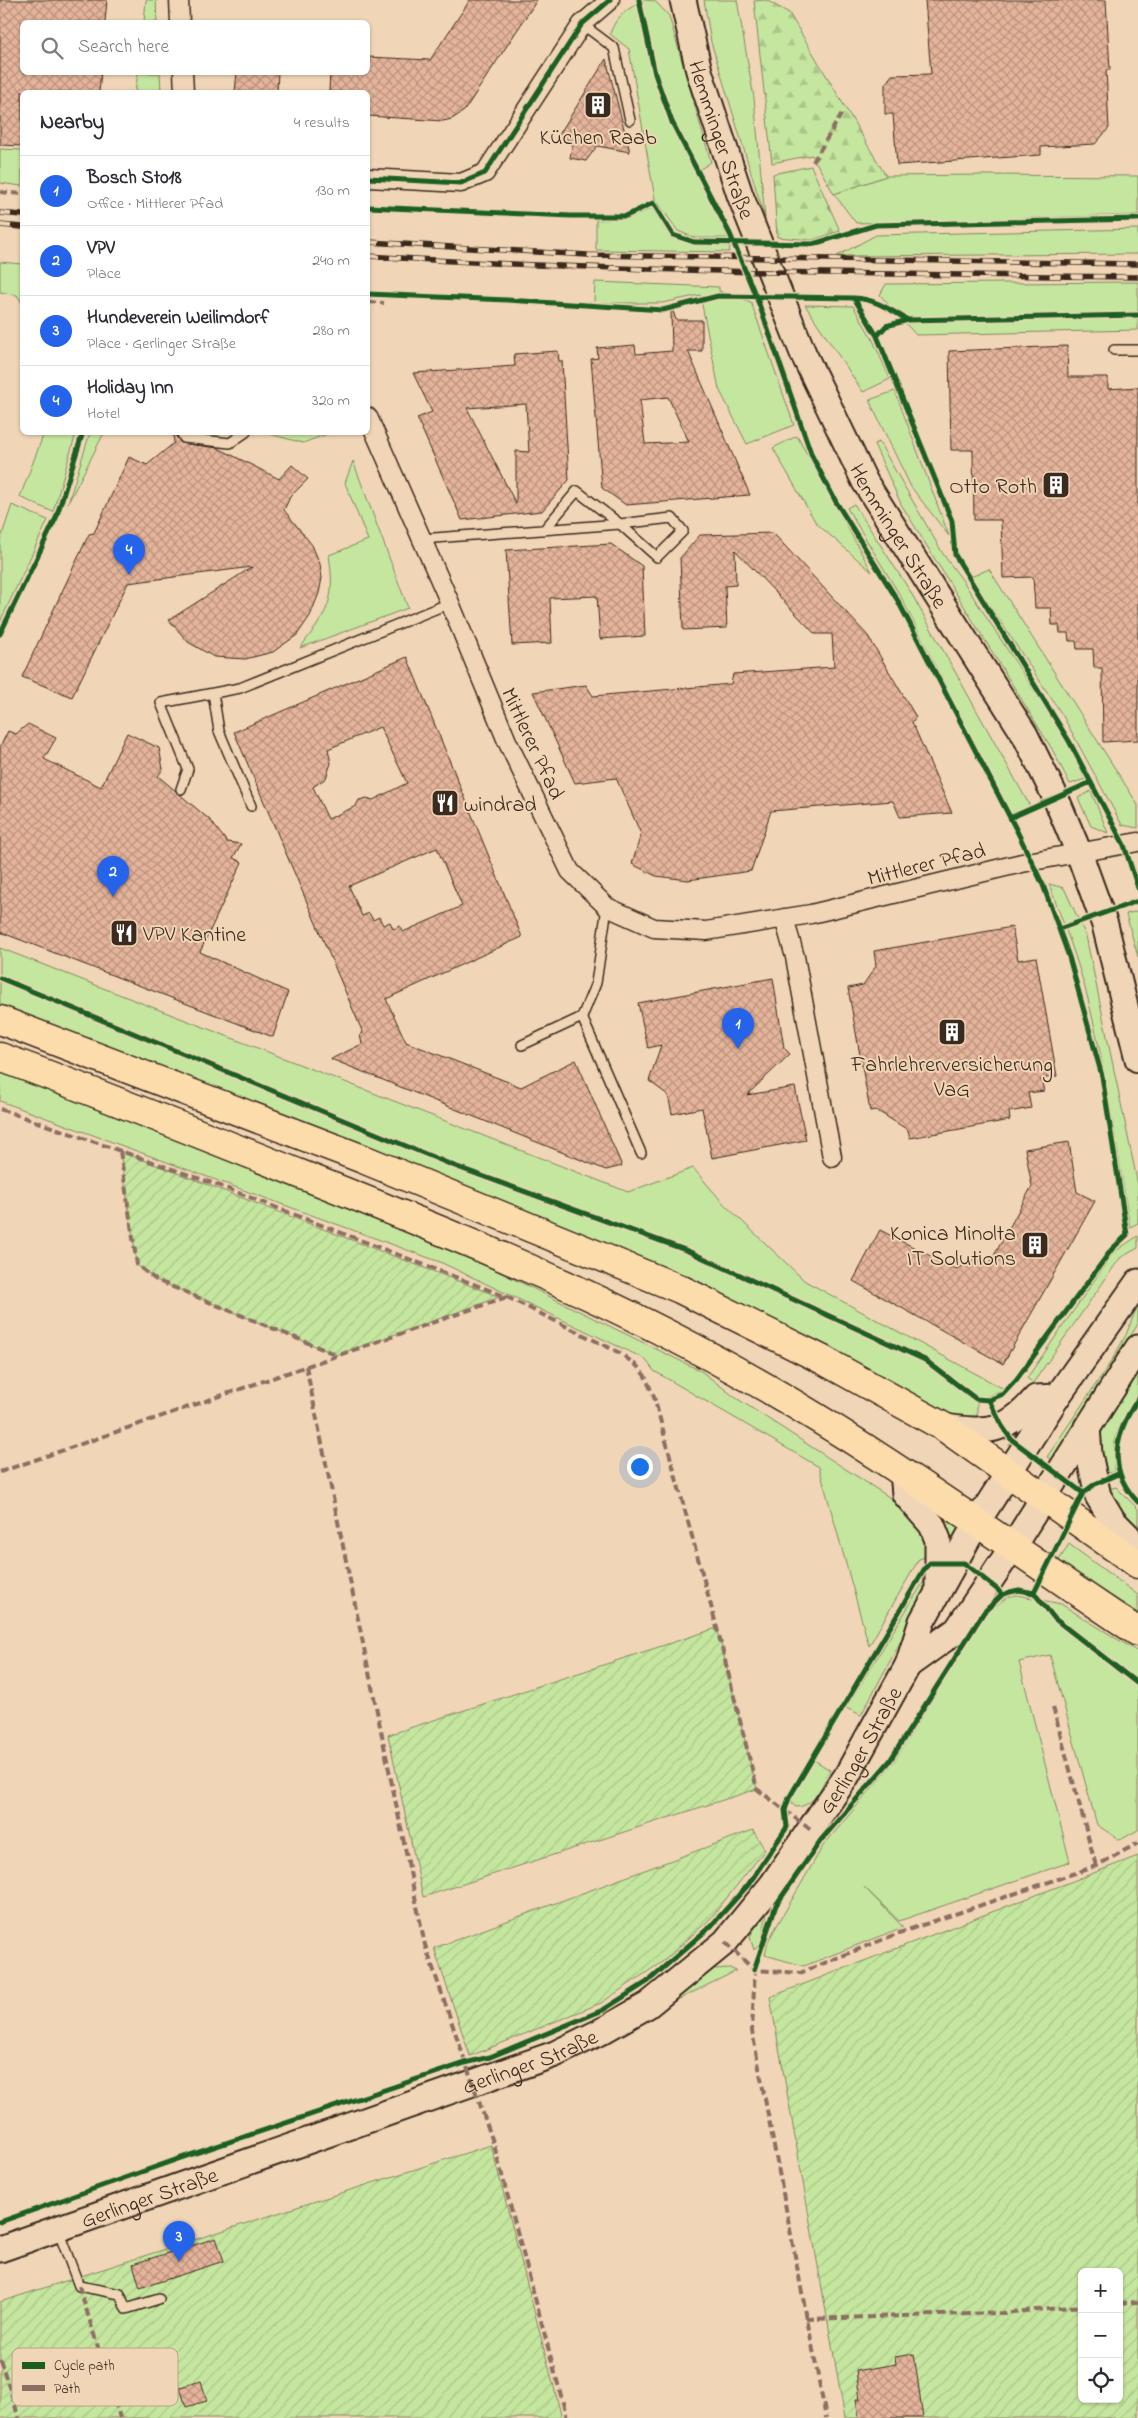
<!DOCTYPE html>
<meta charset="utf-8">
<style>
body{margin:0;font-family:"Indie Flower",sans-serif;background:#f7f7f7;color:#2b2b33}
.controls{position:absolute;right:15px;bottom:15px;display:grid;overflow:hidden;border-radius:8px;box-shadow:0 1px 4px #0004}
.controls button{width:45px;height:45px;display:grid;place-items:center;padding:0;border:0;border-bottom:1px solid #e1e1e2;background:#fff;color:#2b2b33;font:25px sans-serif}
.you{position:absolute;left:639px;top:1466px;width:18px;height:18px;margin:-12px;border:4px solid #fff;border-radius:50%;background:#1a73e8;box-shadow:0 0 0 8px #1a73e833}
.badge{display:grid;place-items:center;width:32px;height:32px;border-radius:50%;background:#2563eb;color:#fff;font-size:16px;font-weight:700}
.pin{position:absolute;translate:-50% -41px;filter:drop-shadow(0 1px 2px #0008)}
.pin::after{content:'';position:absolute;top:26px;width:18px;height:15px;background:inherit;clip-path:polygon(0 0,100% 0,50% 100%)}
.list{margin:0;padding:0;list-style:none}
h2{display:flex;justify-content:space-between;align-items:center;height:65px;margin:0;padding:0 20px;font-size:21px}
h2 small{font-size:16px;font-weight:400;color:#7c7c81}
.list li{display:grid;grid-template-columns:32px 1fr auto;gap:15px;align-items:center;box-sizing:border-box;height:70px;padding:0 20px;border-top:1px solid #e1e1e2}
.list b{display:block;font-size:19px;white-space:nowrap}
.list p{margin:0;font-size:16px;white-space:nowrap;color:#7c7c81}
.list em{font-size:16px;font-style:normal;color:#7c7c81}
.icon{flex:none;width:28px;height:28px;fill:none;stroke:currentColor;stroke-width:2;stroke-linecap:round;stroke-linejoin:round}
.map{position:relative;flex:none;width:1138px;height:2418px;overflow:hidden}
.search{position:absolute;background:#fff;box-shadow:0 1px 4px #0004;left:20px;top:20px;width:350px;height:55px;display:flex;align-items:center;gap:12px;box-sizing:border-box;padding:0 18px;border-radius:8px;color:#7c7c81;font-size:19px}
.panel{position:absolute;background:#fff;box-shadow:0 1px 4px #0004;left:20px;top:90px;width:350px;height:345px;border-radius:8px}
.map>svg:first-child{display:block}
.grass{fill:#c5e69f;stroke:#80885e}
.forest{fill:url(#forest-firs);stroke:#80885e}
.garden{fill:url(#garden-furrows);stroke:#80885e;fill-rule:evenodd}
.building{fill:url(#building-cross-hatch);stroke:#3b2a1e;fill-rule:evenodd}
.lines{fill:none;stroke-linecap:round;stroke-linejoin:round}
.service-casing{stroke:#3b2a1e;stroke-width:12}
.minor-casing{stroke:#3b2a1e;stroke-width:21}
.secondary-casing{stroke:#3b2a1e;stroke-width:29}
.primary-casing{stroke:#3b2a1e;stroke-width:31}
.service{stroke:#f0d6b7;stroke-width:9}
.minor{stroke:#f0d6b7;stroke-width:18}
.secondary{stroke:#f0d6b7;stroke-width:25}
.primary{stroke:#fddcac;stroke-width:28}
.rail-casing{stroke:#3b2a1e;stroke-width:5.5}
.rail{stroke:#f0d6b7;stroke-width:4;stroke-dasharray:11;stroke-linecap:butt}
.quiet{stroke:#8d6e63;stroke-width:4;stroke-dasharray:8 4;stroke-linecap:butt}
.cycleway-casing{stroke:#f0d6b7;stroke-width:8}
.cycleway{stroke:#1b5e20;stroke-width:5}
.labels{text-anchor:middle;stroke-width:4;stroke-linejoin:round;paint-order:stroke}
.poi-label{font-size:22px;fill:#3b2a1e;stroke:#f0d6b7}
.street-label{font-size:22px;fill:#3b2a1e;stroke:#f0d6b7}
.key{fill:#f0d6b7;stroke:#baa289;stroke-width:1}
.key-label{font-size:14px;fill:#3b2a1e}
</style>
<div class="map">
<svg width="1138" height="2418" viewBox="0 0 1138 2418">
<defs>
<pattern id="forest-firs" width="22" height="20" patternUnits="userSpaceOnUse" patternTransform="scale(1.25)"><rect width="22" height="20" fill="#c5e69f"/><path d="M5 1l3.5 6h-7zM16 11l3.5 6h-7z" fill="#aac588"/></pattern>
<pattern id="garden-furrows" width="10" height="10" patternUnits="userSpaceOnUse" patternTransform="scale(1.25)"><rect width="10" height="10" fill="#c5e69f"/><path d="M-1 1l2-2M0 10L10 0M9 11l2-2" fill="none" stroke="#aac588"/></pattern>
<pattern id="building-cross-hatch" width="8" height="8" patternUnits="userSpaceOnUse" patternTransform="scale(1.25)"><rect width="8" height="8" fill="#e5b49b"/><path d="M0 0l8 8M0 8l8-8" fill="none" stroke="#bb937e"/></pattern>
</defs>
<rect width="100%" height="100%" fill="#f0d6b7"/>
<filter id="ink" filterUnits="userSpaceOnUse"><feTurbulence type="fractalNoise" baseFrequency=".02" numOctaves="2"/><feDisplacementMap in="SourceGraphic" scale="10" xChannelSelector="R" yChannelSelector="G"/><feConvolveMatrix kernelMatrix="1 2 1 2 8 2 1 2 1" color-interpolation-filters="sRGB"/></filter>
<g filter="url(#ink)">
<path class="grass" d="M 146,0 L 156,0 L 157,22 L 144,22 Z
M 644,0 L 655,1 L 669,16 L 711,162 L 696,172 L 728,238 L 695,238 L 678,231 L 655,199 L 629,49 L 610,34 C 616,15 628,9 644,0 Z
M 704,0 L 737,0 L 754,98 L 765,218 L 711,42 Z
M 138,73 L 160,73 L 161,92 L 135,92 Z
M 0,149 L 22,150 L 22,186 L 0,183 Z
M 982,175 L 1138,176 L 1138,215 L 856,223 L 834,194 L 886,176 Z
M 652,208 L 671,238 L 699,245 L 730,246 L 729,252 L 596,250 L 596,220 L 627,219 Z
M 1138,229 L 1138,254 L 837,256 L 876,235 Z
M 0,262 L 22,264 L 22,303 L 17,295 L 0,292 Z
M 595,282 L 719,287 L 719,291 L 751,302 L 794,425 L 747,444 L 719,389 L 700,295 L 662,303 L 594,303 Z
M 1138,282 L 1138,330 L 916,335 L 880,295 L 886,284 Z
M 805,305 L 853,306 L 872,338 L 890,379 L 863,392 Z
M 895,391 L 949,536 L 911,487 L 869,400 Z
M 44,433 L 76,433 L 53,512 L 20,497 Z
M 90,433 L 104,433 L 68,503 Z
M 266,433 L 330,432 L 330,433 L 303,443 Z
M 797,436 L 872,572 L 816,523 L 773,448 Z
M 879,442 L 943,554 L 963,581 L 1067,742 L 1085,779 L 1070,784 L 1052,749 L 901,504 L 874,444 Z
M 353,461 L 408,608 L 300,648 C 328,611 336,602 329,555 L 368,540 L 345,483 Z
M 854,504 L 910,591 L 1030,806 L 1010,814 L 901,597 L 847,508 Z
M 12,505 L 48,520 L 0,622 L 0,541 Z
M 989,569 L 1138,805 L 1138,828 L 1122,825 L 1063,716 L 971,577 Z
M 1091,791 L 1108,833 L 1091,826 L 1078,798 Z
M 1049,884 L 1064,888 L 1086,936 L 1138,1185 L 1138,1223 L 1130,1227 C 1117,1151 1107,1074 1088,999 C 1078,960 1063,922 1049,884 Z
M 1138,911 L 1138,957 L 1126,914 Z
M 0,948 L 628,1192 L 693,1168 L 724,1204 L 805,1281 L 1004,1389 L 977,1401 L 977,1419 L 956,1417 L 0,1010 Z
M 0,1071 L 230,1161 L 475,1260 L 701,1371 L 736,1398 L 898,1503 L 920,1528 L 929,1556 L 919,1559 L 869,1646 L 819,1467 L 654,1371 L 645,1359 L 440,1262 L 0,1101 Z
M 1138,1236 L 1138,1248 L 1120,1258 L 1033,1383 L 1027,1378 L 1114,1252 Z
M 1138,1304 L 1138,1324 L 1053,1460 L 1047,1457 L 1112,1360 L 1126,1335 Z
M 1138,1369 L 1138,1399 L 1120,1424 L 1114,1441 L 1114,1472 L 1104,1473 L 1101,1433 L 1113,1406 Z
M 1116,1487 L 1138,1509 L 1138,1534 L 1106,1490 Z
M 930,1505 L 964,1527 L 951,1549 Z
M 1069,1544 L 1138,1595 L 1138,1613 L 1058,1562 Z
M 929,1573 L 925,1596 L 861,1715 L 846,1708 Z
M 1017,1595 L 1061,1604 L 1138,1652 L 1138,1830 L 1120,1840 L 1097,1825 L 1050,1655 L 1019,1662 L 1070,1862 L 899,1921 L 864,1887 L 903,1927 L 804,1966 L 765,1955 L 768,1941 L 823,1846 L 893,1763 L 986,1614 L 1007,1597 Z
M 814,1760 L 830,1770 C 822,1785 816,1806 796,1807 L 792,1804 L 792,1797 Z
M 768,1909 L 761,1942 L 754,1950 L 750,1937 L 757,1923 Z
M 730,1968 L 736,1971 L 663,2007 L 714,1969 Z"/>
<path class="forest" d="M 766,0 L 789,13 L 886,176 L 834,194 L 812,155 L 772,163 L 754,1 Z
M 811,166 L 840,231 L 812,240 L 777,237 L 773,174 Z"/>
<path class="garden" d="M 120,1151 L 500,1297 L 337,1355 L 156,1280 L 137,1265 Z
M 717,1628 L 757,1789 L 423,1897 L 388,1735 Z
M 753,1830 L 765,1850 L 710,1919 L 665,1960 L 601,2003 L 470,2056 L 434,1948 Z
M 1138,1856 L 1138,2418 L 845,2418 L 770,1997 ZM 1082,2272 L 1119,2272 L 1119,2399 L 1082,2399 Z
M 491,2145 L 562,2418 L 0,2418 L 0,2369 L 3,2367 L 0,2359 L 0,2302 Z"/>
<path class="building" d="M 0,0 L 107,0 L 105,22 L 22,22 L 22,72 L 101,72 L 99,92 L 22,92 L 22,146 L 0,145 Z
M 470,0 L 537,0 L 464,111 L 452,119 L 443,121 L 368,116 L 368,92 L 329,92 L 330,72 L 368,72 L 368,57 L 430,60 Z
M 925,0 L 1106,0 L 1110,70 L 1106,70 L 1109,128 L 1095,144 L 1041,147 L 1041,155 L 897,165 L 893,114 L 885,114 L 885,84 L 892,75 L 931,74 Z
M 606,59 L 630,152 L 597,146 L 586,161 L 570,158 L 573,141 L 557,138 Z
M 237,72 L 278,72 L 277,92 L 235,92 Z
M 673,311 L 676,320 L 702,320 L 702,351 L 688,351 L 750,495 L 626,505 L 602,488 L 591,359 L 598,358 L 597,348 L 635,345 L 636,354 L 672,351 L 671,312 ZM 668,397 L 689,442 L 645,444 L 640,400 Z
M 1067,346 L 1068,377 L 1108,377 L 1108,389 L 1138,387 L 1138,740 L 1103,742 L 1102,668 L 1094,668 L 1093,649 L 1077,649 L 1076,641 L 1069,641 L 1068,633 L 1060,633 L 1059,625 L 1052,625 L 1051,608 L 1035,608 L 1033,577 L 1003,578 L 1001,520 L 974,520 L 973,450 L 951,450 L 949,351 Z
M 558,351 L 559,361 L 562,361 L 569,480 L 542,511 L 462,520 L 417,418 L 432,412 L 413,373 L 515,366 L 514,354 ZM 526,404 L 529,452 L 516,451 L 516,504 L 467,408 Z
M 173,432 L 181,443 L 218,448 L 279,479 L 292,465 L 308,479 L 290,497 L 284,510 L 312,545 L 320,564 L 322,578 L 319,593 L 310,616 L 297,635 L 273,652 L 245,659 L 214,657 L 188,642 L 169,620 L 252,567 L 128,583 L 72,697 L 22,677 L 89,534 L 94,533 L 129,457 L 147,465 L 174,443 Z
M 773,533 L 868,636 L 916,717 L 912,722 L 952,813 L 900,817 L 893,801 L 771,811 L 751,871 L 688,880 L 656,876 L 632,864 L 641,834 L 616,778 L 575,783 L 533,692 L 586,685 L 593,696 L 731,684 L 733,674 L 834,667 L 832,634 L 815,634 L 735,550 L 736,585 L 725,586 L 727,628 L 683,630 L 680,558 L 700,535 Z
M 611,544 L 642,566 L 645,636 L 600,639 L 597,596 L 550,598 L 552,643 L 512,645 L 506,550 Z
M 407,657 L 522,937 L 386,999 L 406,1042 L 521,1087 L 576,1060 L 622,1166 L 606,1170 L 331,1059 L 362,1044 L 360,1035 L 363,1033 L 234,732 ZM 380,727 L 407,783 L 373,800 L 367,798 L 359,800 L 356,806 L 328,819 L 313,787 L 326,778 L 331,763 L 328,749 ZM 437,848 L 462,906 L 403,932 L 400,926 L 393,929 L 390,922 L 383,925 L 379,917 L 373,920 L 369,913 L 362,916 L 349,886 Z
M 28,724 L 56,738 L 44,759 L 101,787 L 127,733 L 159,748 L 163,769 L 158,776 L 210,820 L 227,842 L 241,844 L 233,858 L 242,862 L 200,952 L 288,992 L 273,1037 L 0,932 L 0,747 L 8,731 L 16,734 Z
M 1012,927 L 1018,960 L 1036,957 L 1057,1076 L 1041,1079 L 1044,1091 L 1028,1093 L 1031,1108 L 1009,1112 L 1010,1120 L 910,1138 L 908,1130 L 876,1110 L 870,1111 L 848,988 L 863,985 L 876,966 L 874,951 Z
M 773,978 L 784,1048 L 790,1054 L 747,1095 L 795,1087 L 806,1140 L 712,1158 L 702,1108 L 672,1114 L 668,1095 L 649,1081 L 661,1045 L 648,1048 L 638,1003 Z
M 1069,1142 L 1077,1192 L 1095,1201 L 1003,1364 L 853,1281 L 880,1230 L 956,1269 L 972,1260 L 990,1263 L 1032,1186 L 1025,1149 Z
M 216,2238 L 224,2261 L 140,2288 L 133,2264 Z
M 914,2354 L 923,2418 L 859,2418 L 856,2399 L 860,2399 L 856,2371 L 896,2364 L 895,2357 Z
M 201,2381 L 207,2401 L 186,2407 L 180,2387 Z"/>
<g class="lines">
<defs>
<path id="service" d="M 582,24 L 614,48 L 630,120
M 1114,350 L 1138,350
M 181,432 L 184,438 L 230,443 L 246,432
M 421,539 L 620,524 L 657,557 L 683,531 L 672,518 L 620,524 L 577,491 L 544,530
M 213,693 L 219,731 L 251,806
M 181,789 L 188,769 L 161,703 L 240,688 L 450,603
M 607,907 L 596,983 L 582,1017 L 641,1153
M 522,1045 L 582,1017
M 58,2230 L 79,2286 L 120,2294 L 126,2309 L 159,2299"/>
<path id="minor" d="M 179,0 L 180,22
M 183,72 L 184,92
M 368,178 L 461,183 L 485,173 L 582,24 L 610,0
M 368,417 L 450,603 L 507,741 L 570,871 L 607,907 L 654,928 L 706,931 L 811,914 L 1022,863 L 1138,842
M 784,918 L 795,957 L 832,1157"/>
<g id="secondary">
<path id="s1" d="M 683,0 L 699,71 L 740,195 L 803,353 L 865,482 L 1025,735 L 1055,796 L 1079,853 L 1105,925 L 1138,1059"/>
<path d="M 944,1427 C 988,1433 1006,1433 1036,1398 L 1057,1397"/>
<path d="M 1087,1427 L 1089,1454 L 1098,1496 L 1113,1521 L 1128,1536 L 1134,1562"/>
<path d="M 903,1472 L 905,1494 L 932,1525 L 938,1540 L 938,1590"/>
<path d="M 908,1665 L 957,1630 L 1013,1546 L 1138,1348"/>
<path id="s2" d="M 0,2249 L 555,2054 L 600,2032 L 648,2005 L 725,1942 L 772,1885 L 846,1777 L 908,1665 L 922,1621 L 977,1522 L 1057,1397 L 1138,1282"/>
</g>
<path id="primary" d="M 0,1020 L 363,1159 L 680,1289 L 823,1360 L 944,1427 L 1138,1564
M 0,1057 C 101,1094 200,1134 300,1174 C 447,1232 595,1292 733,1369 C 875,1447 1004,1543 1138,1632"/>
</defs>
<use href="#service" class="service-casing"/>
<use href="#minor" class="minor-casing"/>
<use href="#secondary" class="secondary-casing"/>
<use href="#primary" class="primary-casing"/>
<use href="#service" class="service"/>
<use href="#minor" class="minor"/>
<use href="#secondary" class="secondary"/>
<use href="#primary" class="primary"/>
<defs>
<path id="rail" d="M 0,213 L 22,215
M 0,225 L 22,227
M 368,242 L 588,255 L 1138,264
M 368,256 C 624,273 881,274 1138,277"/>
</defs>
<use href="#rail" class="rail-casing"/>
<use href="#rail" class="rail"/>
<path class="quiet" d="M 813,162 L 842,113
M 0,192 L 22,194
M 368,302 L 384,303
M 0,1109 L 218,1185 L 507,1297 L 620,1353 L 637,1366 L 645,1376 L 654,1397 L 717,1628 L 757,1789 L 811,1830
M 120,1151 L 137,1265 L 156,1280 L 337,1355
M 306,1366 L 425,1945 L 494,2145 L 567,2418
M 0,1472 L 507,1297
M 1053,1707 L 1096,1866
M 725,1942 L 754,1970 L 800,1973 L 899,1933 L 1096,1866 L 1138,1843
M 755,1967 L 752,2031 L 826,2418
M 79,2286 L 120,2418
M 1119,2303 L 1138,2302
M 806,2319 L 1002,2313 L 1082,2306
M 0,2359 L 19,2418"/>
<defs>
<path id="cycleway" d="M 368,178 L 461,183 L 485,173 L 582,24 L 610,0
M 368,207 L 571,216 L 626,216 L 653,203 L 673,235 L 694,242 L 813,244 L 876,225 L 1138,219
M 368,294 L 507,300 L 663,310 L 718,296 L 854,298
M 908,320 C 889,309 875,299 854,298 L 877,336 L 886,326 L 908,320 L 1138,315
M 877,336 L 952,521 L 955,555 L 1069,741 L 1124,845 L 1138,888
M 0,634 L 56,518 L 83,432
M 1010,818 L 1091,782
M 1059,929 L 1138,901
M 0,978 L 452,1165 L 688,1251 L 925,1360 L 976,1399 L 989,1400 L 1003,1394 L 1016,1380 L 1112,1249 L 1127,1235 L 1102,1076 L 1069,957 L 1043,885 L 1017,831 L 898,601 L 836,502 L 812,456 L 759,304 L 730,234 L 672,122 L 655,74 L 639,0
M 1138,1399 C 1114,1434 1106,1470 1138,1502
M 989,1400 L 1002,1426 L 1011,1439 L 1083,1493
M 1034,1593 L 1083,1493 L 1095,1484 L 1118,1474
M 754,1970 L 776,1905 L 821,1840 L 889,1762 L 984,1612 L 1002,1595 L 1010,1592 L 1019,1590 L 1034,1593 L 1055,1619 L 1138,1684
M 0,2222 L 178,2159 L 465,2063 L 490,2057 L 603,2010 L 647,1982 L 711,1926 L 748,1885 L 787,1827 L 785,1810 L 789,1798 L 925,1568 L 930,1563 L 964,1563 L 998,1590 L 1002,1595"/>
</defs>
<use href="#cycleway" class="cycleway-casing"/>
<use href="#cycleway" class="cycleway"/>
</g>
</g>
<defs>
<symbol id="building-square" viewBox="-11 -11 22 22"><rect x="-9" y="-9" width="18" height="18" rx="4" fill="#3b2a1e" stroke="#f0d6b7"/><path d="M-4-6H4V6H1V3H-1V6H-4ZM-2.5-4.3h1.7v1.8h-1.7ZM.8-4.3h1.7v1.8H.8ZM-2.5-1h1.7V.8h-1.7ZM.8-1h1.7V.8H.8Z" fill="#fff"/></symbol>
<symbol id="restaurant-square" viewBox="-11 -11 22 22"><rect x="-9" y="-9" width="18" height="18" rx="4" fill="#3b2a1e" stroke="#f0d6b7"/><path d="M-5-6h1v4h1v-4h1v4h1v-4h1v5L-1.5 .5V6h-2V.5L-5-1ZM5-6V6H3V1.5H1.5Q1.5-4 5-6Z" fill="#fff"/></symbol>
</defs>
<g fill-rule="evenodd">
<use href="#building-square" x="582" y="89" width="32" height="32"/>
<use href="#building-square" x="1040" y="469" width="32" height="32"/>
<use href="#restaurant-square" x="429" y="787" width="32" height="32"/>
<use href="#restaurant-square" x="108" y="917" width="32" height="32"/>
<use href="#building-square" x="936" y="1016" width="32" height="32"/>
<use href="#building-square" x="1019" y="1229" width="32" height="32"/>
</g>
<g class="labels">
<g class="poi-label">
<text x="598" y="144">Küchen Raab</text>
<text x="1037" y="493" text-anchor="end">Otto Roth</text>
<text x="464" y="811" text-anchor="start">windrad</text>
<text x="143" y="941" text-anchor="start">VPV Kantine</text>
<text x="952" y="1071">Fahrlehrerversicherung<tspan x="952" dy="25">VaG</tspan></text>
<text x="1016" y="1240" text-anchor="end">Konica Minolta<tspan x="1016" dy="25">IT Solutions</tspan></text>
</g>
<g class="street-label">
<text dy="8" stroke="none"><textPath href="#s1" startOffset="145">Hemminger Straße</textPath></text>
<text dy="8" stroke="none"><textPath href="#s1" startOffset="580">Hemminger Straße</textPath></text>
<text transform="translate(534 743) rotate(65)" y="8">Mittlerer Pfad</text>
<text transform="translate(926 863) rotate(-14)" y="8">Mittlerer Pfad</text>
<text dy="8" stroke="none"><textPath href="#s2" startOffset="1028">Gerlinger Straße</textPath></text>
<text dy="8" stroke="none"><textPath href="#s2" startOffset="562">Gerlinger Straße</textPath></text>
<text dy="8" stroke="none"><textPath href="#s2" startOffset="158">Gerlinger Straße</textPath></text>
</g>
</g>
<rect x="12" y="2348" width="166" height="58" rx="8" class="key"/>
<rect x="22" y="2362" width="23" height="7" fill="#1b5e20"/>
<rect x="22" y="2385" width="23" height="6" fill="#8d6e63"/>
<g class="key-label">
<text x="54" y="2370">Cycle path</text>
<text x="54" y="2393">Path</text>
</g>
</svg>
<div class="controls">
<button>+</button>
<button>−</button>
<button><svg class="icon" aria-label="locate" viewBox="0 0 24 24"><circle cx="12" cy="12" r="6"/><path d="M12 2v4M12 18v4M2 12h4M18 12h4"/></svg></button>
</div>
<div class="you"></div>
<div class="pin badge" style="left:738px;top:1049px">1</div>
<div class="pin badge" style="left:113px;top:897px">2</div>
<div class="pin badge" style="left:179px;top:2262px">3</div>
<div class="pin badge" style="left:129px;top:575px">4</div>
<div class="search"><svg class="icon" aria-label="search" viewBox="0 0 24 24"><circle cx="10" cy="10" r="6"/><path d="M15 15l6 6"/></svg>Search here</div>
<section class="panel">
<h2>Nearby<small>4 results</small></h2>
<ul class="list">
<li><span class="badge">1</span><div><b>Bosch St018</b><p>Office · Mittlerer Pfad</p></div><em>130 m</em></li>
<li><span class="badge">2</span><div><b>VPV</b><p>Place</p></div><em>240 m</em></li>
<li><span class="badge">3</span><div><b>Hundeverein Weilimdorf</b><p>Place · Gerlinger Straße</p></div><em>280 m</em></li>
<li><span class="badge">4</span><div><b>Holiday Inn</b><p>Hotel</p></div><em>320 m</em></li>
</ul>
</section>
</div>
